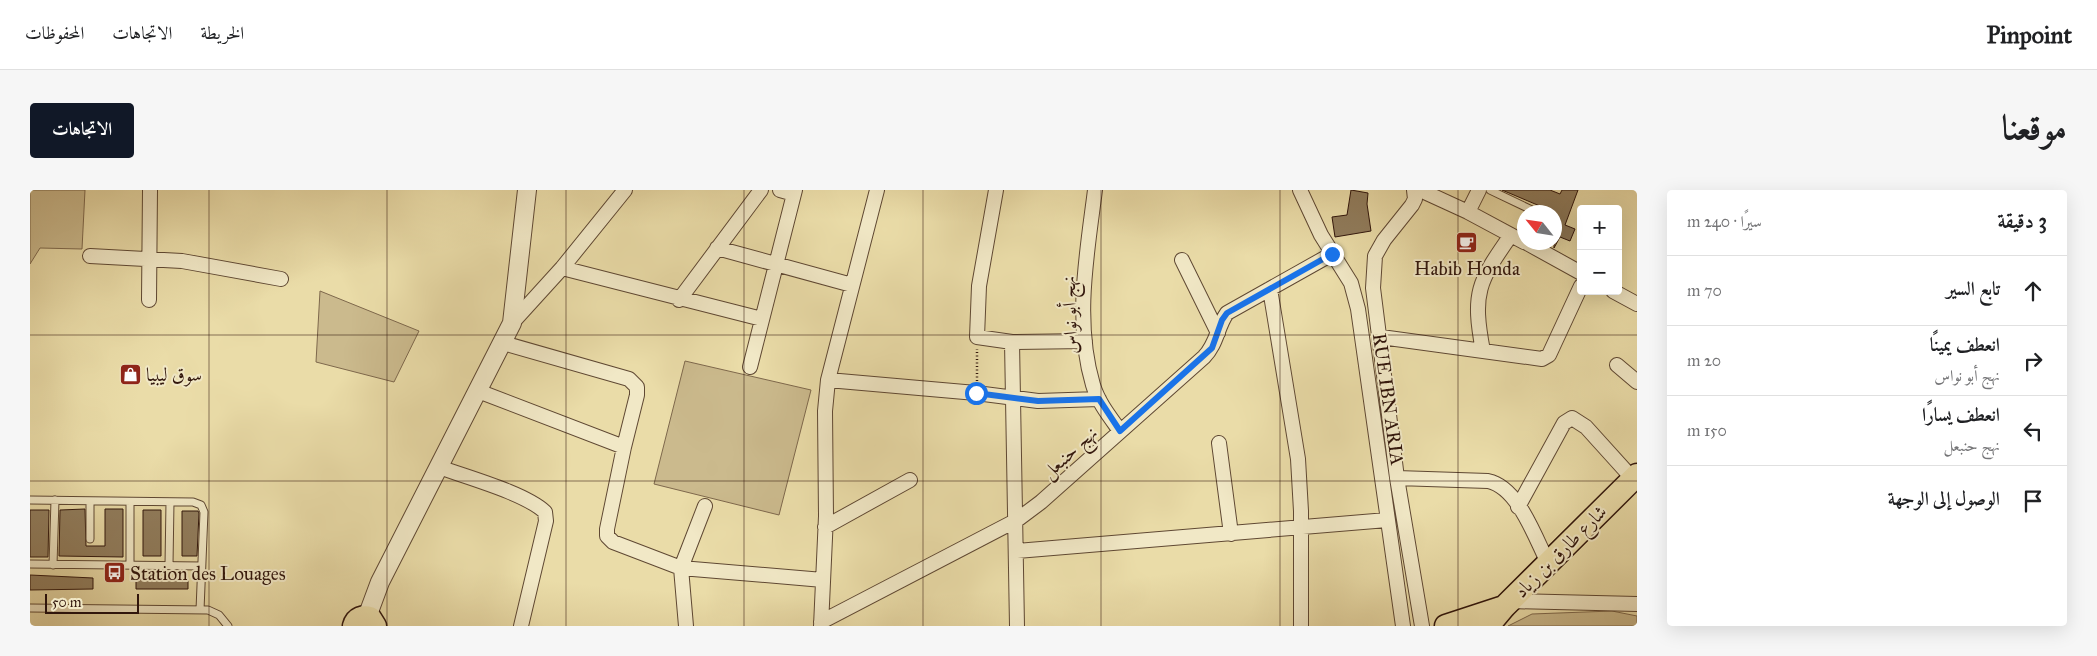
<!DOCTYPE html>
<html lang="ar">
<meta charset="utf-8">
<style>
body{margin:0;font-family:"IM FELL Great Primer",Amiri,serif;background:#f6f6f6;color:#202124;direction:rtl}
.controls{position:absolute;right:15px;top:15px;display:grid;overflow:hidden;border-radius:5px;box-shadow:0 5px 20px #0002}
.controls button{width:45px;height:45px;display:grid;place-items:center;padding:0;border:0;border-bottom:1px solid #e0e0e0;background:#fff;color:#202124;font:25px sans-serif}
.compass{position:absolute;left:1487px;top:15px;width:45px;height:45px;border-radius:50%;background:#fff;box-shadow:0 5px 20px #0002;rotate:300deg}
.scale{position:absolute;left:15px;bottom:12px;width:94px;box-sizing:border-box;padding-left:5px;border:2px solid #31160c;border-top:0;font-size:14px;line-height:18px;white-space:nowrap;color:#31160c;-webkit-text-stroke:4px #f1e8c6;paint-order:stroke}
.stop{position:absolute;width:15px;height:15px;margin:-11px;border:4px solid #1a73e8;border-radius:50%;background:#fff}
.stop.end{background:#1a73e8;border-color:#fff;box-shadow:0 1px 5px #0008}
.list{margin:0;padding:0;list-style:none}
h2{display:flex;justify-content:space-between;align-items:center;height:65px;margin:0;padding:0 20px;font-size:21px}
h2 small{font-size:16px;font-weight:400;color:#757577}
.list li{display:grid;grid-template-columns:32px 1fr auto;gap:15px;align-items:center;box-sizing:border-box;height:70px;padding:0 20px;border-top:1px solid #e0e0e0}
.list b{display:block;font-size:19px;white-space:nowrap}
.list p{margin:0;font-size:16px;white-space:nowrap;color:#757577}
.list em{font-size:16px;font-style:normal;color:#757577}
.icon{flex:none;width:28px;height:28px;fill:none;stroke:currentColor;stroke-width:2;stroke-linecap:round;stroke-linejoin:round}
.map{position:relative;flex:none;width:1607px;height:436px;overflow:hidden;direction:ltr;border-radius:5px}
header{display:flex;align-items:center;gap:30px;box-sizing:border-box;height:70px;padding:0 25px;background:#fff;border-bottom:1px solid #e0e0e0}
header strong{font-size:24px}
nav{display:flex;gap:28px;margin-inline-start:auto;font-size:18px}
.intro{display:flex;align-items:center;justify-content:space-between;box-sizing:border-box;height:120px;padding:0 30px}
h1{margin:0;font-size:35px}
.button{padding:12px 22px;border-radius:5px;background:#111827;color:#fff;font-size:18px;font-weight:700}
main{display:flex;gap:30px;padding:0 30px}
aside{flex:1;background:#fff;border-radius:5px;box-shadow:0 5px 20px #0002}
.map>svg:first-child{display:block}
.green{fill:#cbba8d;stroke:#7e684c}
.building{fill:#917d5d;stroke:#31160c}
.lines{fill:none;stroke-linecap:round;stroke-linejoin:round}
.service-casing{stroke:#5f4833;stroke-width:9}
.minor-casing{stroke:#5f4833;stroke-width:16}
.tertiary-casing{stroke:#5f4833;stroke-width:20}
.primary-casing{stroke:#31160c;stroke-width:25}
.path{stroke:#31160c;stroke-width:2.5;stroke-dasharray:1 2.5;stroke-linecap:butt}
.service{stroke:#f1e8c6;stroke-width:7}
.minor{stroke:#f1e8c6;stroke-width:14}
.tertiary{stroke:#f1e8c6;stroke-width:18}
.primary{stroke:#eadca8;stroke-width:22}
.route{stroke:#1a73e8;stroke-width:6}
.grid{fill:none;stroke:#31160c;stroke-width:1;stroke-opacity:0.55}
.labels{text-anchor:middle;stroke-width:4;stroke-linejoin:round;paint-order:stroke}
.poi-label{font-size:19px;fill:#31160c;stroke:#f1e8c6;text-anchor:start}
.street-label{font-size:19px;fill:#31160c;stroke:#f1e8c6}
</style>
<header>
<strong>Pinpoint</strong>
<nav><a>الخريطة</a><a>الاتجاهات</a><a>المحفوظات</a></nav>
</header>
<div class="intro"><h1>موقعنا</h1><a class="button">الاتجاهات</a></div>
<main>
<aside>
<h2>3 دقيقة<small>سيرًا · 240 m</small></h2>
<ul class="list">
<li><svg class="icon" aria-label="ahead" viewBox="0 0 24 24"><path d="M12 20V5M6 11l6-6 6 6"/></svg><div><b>تابع السير</b></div><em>70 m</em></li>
<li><svg class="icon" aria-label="right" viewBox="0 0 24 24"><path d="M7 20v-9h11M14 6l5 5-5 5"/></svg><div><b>انعطف يمينًا</b><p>نهج أبو نواس</p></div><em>20 m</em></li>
<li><svg class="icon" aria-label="left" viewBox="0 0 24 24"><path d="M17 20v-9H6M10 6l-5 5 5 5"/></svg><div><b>انعطف يسارًا</b><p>نهج حنبعل</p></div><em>150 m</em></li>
<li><svg class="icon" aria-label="arrive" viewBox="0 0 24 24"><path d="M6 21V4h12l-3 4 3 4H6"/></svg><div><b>الوصول إلى الوجهة</b></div></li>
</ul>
</aside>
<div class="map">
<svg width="1607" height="436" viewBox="0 0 1607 436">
<rect width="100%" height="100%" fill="#eadca8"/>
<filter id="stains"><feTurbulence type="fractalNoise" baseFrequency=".004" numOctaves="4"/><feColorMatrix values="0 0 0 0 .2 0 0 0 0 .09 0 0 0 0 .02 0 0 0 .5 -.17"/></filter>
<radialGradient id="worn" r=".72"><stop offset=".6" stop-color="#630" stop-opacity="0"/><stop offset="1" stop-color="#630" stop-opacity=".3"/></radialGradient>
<path class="green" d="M 0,0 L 55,0 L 52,59 L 10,58 L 0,74 Z
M 290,101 L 389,141 L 364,192 L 286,172 Z
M 655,171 L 781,200 L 749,325 L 624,294 Z
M 1582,421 L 1607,426 L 1607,436 L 1478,436 L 1502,424 Z"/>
<path class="building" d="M 1321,0 L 1338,3 L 1337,14 L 1341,41 L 1305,47 L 1302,27 L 1317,25 Z
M 1472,0 L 1520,0 L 1530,4 L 1532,0 L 1548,0 L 1535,35 L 1545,39 L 1540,51 L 1530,47 L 1524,58 L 1524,22 Z
M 55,319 L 56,356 L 75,356 L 75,319 L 93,319 L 93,367 L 29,366 L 30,320 Z
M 0,320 L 19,320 L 18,367 L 0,367 Z
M 113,320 L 131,320 L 131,366 L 113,366 Z
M 152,321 L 168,321 L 169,323 L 167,366 L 152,366 Z
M 0,385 L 63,388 L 63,399 L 0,400 Z
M 106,389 L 158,389 L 158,399 L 106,399 Z"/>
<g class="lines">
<defs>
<path id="service" d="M 1460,0 L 1506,22
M 0,310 L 163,312 L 171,315 L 174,322 L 170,420
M 60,311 L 60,349
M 0,374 L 171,376
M 23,375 L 25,310
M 100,375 L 100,312
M 139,375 L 140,312
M 0,418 L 178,420 L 189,425 L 198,436"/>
<path id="minor" d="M 750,0 L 764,4
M 966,0 L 949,96 L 947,147 L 982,152 L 1055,151
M 1065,0 C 1057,64 1044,131 1063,195 C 1068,212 1080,227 1090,241
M 1270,0 L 1291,45 L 1321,93 L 1328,119 L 1373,436
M 1384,0 L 1385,9 L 1382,15 L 1354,50 L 1345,66 L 1343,98 L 1367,288 L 1392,436
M 1390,0 L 1438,22 L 1494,52
M 1438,22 L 1449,0
M 1495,52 L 1551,83
M 687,58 L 822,95
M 60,66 L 152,71 L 251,89
M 1152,70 L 1188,143
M 532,78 L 732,129
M 1240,99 L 1268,269 L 1271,321 L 1271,436
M 1583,101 L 1607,114
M 119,110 L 120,0
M 649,110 L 731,0
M 482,133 L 532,78 L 595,0
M 1351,147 L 1512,169 L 1519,165 L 1551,96
M 982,152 L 987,436
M 473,153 L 599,189 L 607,197 L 607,205 L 594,257 L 577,339 L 577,346 L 583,352 L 651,378 L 793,390
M 1453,161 C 1442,103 1448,92 1481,45
M 1587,175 L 1607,192
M 720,177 L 765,0
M 798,190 L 946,203 L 1008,211 L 1069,209
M 448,201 L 594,257
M 1189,253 L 1201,344
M 409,277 C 436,287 495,303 515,322 L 516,331 L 491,436
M 1367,288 L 1458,291 C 1488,297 1505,347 1518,373
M 1488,317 L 1534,233 L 1542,228 L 1556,237 L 1603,289
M 795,337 L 880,290
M 987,361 L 1357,330
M 1480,411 L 1607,414
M 791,432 L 987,330 L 1011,312 L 1174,167 C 1187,154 1187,137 1197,123 L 1302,64
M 656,436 L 651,378 L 675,316
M 791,436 L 796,326 L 795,221 L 798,190 L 847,0"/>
<path id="tertiary" d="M 337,427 L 350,392 L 482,133 L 497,0"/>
<path id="primary" d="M 324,436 C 326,428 333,426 340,428 L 345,436
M 1416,436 L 1474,417
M 1458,436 L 1474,417 L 1607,285"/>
</defs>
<use href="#service" class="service-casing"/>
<use href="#minor" class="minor-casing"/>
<use href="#tertiary" class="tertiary-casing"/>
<use href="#primary" class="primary-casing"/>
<path class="path" d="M 947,191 L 947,159"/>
<use href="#service" class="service"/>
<use href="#minor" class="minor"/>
<use href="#tertiary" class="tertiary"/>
<use href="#primary" class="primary"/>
</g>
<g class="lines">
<path class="route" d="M 946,203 L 1008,211 L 1069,209 L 1090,241 L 1182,158 L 1192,130 L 1197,123 L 1302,64"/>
</g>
<path class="grid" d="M 179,0 L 179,436M 357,0 L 357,436M 536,0 L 536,436M 714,0 L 714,436M 893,0 L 893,436M 1071,0 L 1071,436M 1250,0 L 1250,436M 1428,0 L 1428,436M 0,145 L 1607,145M 0,291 L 1607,291"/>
<defs>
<symbol id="cafe-square" viewBox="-11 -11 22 22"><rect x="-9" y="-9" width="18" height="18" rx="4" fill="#8f2418" stroke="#f1e8c6"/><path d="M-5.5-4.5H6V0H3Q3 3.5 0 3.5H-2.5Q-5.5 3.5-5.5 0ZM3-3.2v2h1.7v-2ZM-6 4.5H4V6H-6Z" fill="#fff"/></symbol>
<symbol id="shop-square" viewBox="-11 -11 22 22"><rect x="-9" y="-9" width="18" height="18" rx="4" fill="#8f2418" stroke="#f1e8c6"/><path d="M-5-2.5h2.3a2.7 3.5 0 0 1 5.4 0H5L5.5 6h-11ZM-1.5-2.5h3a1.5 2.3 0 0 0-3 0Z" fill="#fff"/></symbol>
<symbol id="bus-square" viewBox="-11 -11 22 22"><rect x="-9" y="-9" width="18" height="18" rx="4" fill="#8f2418" stroke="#f1e8c6"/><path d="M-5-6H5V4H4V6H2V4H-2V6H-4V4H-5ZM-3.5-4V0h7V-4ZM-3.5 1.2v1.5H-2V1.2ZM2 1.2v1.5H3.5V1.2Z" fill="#fff"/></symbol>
</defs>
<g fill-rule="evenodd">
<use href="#cafe-square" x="1424" y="40" width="25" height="25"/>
<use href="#shop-square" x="88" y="172" width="25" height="25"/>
<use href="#bus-square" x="72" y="370" width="25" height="25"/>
</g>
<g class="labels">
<g class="poi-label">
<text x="1437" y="85" text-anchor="middle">Habib Honda</text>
<text x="116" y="191">سوق ليبيا</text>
<text x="100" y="390">Station des Louages</text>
</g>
<g class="street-label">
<text transform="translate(1039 125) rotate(-92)" y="7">نهج أبو نواس</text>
<text transform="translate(1359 209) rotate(82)" y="7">RUE IBN ARIA</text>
<text transform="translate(1039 262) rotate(-42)" y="7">نهج حنبعل</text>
<text transform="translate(1530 361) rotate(-45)" y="7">شارع طارق بن زياد</text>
</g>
</g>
<rect width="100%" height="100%" filter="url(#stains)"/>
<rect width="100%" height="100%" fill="url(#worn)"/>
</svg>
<div class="controls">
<button>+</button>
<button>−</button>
</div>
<svg class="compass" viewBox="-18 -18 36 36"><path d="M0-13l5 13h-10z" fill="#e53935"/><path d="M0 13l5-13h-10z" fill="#757577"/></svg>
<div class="scale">50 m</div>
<div class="stop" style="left:946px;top:203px"></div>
<div class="stop end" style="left:1302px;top:64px"></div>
</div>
</main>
